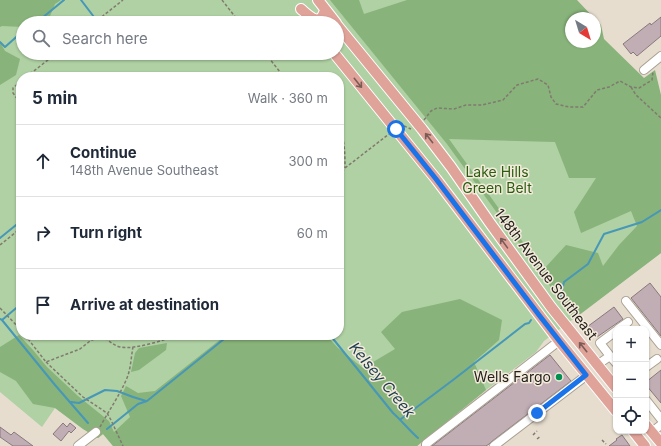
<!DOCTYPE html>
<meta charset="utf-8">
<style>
body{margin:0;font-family:Inter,sans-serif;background:#f2f2f3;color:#1f2937}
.controls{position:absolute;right:12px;bottom:12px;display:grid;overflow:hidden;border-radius:8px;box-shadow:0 1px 3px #0004}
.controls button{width:36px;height:36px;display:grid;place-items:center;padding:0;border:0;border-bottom:1px solid #e0e1e3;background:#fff;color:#1f2937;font:20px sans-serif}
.compass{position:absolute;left:565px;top:12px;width:36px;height:36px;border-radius:50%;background:#fff;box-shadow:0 1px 3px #0004;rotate:142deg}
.stop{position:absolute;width:12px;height:12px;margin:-9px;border:3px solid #1a73e8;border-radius:50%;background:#fff}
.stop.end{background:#1a73e8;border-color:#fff;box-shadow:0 1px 4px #0008}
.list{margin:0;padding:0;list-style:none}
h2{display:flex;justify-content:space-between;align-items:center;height:52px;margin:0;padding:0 16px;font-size:17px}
h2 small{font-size:13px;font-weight:400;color:#747a83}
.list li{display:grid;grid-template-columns:26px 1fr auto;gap:12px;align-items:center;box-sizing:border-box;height:72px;padding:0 16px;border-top:1px solid #e0e1e3}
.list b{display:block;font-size:15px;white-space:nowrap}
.list p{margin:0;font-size:13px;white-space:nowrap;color:#747a83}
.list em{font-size:13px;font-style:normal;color:#747a83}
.icon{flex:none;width:22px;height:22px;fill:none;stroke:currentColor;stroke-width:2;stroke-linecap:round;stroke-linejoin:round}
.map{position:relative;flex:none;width:661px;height:446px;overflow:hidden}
.search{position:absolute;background:#fff;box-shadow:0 1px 3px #0004;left:16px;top:16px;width:328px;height:44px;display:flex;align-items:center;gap:10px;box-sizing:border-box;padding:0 14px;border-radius:22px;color:#747a83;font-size:15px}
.panel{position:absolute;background:#fff;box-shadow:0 1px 3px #0004;left:16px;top:72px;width:328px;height:268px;border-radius:16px}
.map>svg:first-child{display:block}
.green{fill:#afd1a3;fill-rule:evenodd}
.forest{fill:#88b37a;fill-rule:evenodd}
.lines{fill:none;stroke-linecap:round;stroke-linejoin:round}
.stream{stroke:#4697b8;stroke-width:2}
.building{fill:#c0aeb4;stroke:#89787e}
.minor-casing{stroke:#a9a092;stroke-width:10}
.major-casing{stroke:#fff;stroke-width:12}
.path{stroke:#807a70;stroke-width:1.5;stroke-dasharray:3 2;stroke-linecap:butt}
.minor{stroke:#fff;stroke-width:8}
.major{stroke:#e0a39a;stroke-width:10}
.oneway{stroke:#795c55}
.route{stroke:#1a73e8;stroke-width:5}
.poi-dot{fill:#029050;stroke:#f3eadb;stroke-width:1.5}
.labels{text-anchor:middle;stroke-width:3;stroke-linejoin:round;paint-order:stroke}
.park-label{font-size:14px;fill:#295e0e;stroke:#f3eadb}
.street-label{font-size:14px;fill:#25221d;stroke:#f3eadb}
.poi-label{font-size:14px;fill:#25221d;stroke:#f3eadb;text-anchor:end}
.water-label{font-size:15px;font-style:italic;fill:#183d4c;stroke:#f3eadb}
</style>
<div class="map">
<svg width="661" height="446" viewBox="0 0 661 446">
<rect width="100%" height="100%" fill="#e6ddce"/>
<path class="green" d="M 0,0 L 562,0 L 571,18 L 571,42 L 595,42 L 661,253 L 544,341 L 536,352 L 486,390 L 417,446 L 113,446 L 103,434 L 98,438 L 83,429 L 55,408 L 42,427 L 0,392 ZM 23,23 L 337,23 L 337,53 L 23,53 ZM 21,77 L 339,77 L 339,335 L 21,335 Z"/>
<path class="forest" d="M 0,0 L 61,0 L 55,4 L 48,21 L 46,23 L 23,23 L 23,27 L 2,26 L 0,27 Z
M 330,0 L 359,0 L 364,14 L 407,0 L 577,0 L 594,18 L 571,18 L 571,42 L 595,42 L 595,19 L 601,25 L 604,39 L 644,78 L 655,70 L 661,95 L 661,253 L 574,319 L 447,144 ZM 449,139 L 555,142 L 569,178 L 596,178 L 574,212 L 581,233 L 631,211 L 637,226 L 619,245 L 603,266 L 598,253 L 566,245 L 543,270 Z
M 0,42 L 5,51 L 20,59 L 16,75 L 0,85 Z
M 460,299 L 502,320 L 499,340 L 474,362 L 486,390 L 417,446 L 113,446 L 103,434 L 98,438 L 83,429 L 55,408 L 33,404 L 16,381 L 0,372 L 0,347 L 19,335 L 33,350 L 47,367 L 78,396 L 109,421 L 114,432 L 130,417 L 121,396 L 126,386 L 138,393 L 155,391 L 226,335 L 326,335 L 338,348 L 363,368 L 395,349 L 381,332 L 402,312 Z
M 167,343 L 166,350 L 139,370 L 131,372 L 135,353 L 139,348 Z"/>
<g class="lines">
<path class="stream" d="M 81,0 L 94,17
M 36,23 L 64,0
M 0,42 L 5,47 L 23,31
M 0,238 L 21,221
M 560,298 L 564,282 L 588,264 L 604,234 L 642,222 L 661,210
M 0,319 L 2,320 L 21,304
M 2,320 L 55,385 L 88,423
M 330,335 L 393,413 C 402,421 409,430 418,438
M 71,402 L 79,403 L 105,390 L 117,391 L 133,397 L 146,401
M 401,419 L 453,380 L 525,324 L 529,323 L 531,320
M 107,429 L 138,404 L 147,401 L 229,335"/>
</g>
<path class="building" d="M 661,17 L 661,36 L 637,56 L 633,52 L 631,54 L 623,44 L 650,23 L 651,25 Z
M 650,283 L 661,297 L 661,336 L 631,298 Z
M 614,307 L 623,319 L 597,337 L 594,332 L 592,334 L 587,327 Z
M 550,355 L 571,381 L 491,442 L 489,444 L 486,446 L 432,446 Z
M 661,370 L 661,403 L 646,385 L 646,382 Z
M 63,423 L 67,427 L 70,423 L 76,428 L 71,433 L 69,431 L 61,441 L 53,434 Z
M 0,427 L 11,435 L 14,432 L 33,446 L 13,446 L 0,437 Z
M 622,435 L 630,446 L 609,446 L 617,440 L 616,439 Z"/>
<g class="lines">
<defs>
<path id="minor" d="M 644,70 L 661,56
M 626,301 L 661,345
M 618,329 L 628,322
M 610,356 L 616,363
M 597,365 L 610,356 L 600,343 L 616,331
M 646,367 L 657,359
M 646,400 L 661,419
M 652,432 L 661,425
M 78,446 L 96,432
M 426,446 L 426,444 L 559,341
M 494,446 L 587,375"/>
<path id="major" d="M 318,0 L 336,23
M 301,9 C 309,16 320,28 325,10
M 337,25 L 422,129 L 451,167 L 490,223 L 551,307 L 616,388
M 334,53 L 436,179 L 559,341 L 616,411
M 646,425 L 661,443
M 633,431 L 645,446"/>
</defs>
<use href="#minor" class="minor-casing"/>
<use href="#major" class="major-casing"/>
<path class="path" d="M 222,0 L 240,23
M 94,23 L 123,0
M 265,53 L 284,77
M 26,77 L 57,53
M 21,81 L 13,88 L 13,93 L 21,104
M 631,87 L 636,95 L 661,118
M 424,120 L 431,111 L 437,108 L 454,109 L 466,105 L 482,105 L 503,100 L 517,85 L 538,79 L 548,85 L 551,97 L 556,104 L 569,107 L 583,107 L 597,90 L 609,87 L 620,81 L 631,87 L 639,88 L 652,80 L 653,72
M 404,126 L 411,129
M 339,127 C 345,140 345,154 345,168
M 339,176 L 345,168 L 389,134
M 0,245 L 21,228
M 0,308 L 21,330
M 25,335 L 46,362 L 80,349 L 90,341 L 101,336 C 108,339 112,345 120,347 C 135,350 164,340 178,335
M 46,362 L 83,397 L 107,413 L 111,420 L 123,446
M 100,427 C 109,410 120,395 127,378 C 131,368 131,357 133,347
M 533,435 L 537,431
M 537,439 L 541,436
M 602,440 L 606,444"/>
<use href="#minor" class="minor"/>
<use href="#major" class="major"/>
</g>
<defs><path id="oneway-shaft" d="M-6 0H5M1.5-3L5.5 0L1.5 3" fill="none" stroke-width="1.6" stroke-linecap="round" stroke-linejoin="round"/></defs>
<g class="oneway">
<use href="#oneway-shaft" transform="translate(358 83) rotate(51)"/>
<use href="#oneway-shaft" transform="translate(429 138) rotate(-128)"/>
<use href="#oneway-shaft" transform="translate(504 243) rotate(-126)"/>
<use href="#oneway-shaft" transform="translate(583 347) rotate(-129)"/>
</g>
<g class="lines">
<path class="route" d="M 396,129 L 436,179 L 539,315 L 586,375 L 537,413"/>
</g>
<circle class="poi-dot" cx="559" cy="377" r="4"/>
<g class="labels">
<g class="park-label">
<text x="497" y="177">Lake Hills<tspan x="497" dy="16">Green Belt</tspan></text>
</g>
<g class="street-label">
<text transform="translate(546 274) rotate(53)" y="5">148th Avenue Southeast</text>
</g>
<g class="poi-label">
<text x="551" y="382">Wells Fargo</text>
</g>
<g class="water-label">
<text transform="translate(382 380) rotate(50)" y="5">Kelsey Creek</text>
</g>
</g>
</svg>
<div class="controls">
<button>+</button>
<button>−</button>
<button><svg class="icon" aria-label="locate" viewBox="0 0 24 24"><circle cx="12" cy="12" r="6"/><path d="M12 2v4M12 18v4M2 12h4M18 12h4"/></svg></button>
</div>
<svg class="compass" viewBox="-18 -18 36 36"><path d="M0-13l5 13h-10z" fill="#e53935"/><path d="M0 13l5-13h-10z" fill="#747a83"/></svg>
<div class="stop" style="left:396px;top:129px"></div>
<div class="stop end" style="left:537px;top:413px"></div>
<div class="search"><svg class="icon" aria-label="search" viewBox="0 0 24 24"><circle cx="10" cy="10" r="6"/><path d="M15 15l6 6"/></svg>Search here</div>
<section class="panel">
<h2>5 min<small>Walk · 360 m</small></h2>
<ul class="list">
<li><svg class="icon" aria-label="ahead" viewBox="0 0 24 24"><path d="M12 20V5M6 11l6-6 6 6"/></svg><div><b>Continue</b><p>148th Avenue Southeast</p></div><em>300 m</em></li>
<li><svg class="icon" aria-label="right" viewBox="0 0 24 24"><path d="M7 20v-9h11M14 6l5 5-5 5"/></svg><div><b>Turn right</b></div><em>60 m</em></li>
<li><svg class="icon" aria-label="arrive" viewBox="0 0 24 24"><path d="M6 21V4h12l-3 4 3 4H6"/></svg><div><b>Arrive at destination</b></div></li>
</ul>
</section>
</div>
